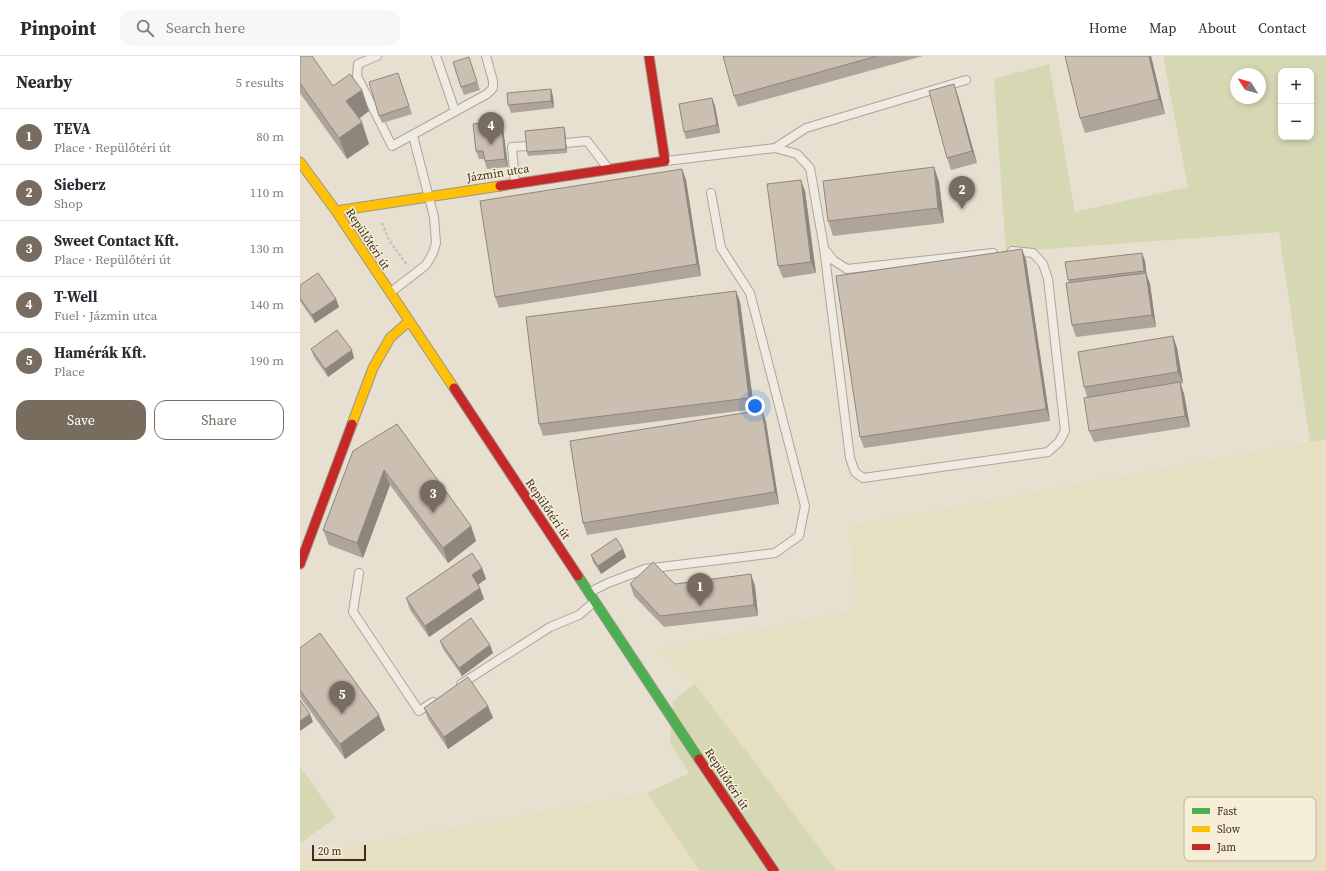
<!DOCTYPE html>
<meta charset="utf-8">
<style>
body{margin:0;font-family:"Source Serif 4",serif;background:#f7f7f7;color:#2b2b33}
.controls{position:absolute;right:12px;top:12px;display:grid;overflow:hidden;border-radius:8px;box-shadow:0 2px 6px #0003}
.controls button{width:36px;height:36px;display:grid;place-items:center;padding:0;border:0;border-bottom:1px solid #e1e1e2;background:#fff;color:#2b2b33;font:20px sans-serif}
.compass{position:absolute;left:930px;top:12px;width:36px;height:36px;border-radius:50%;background:#fff;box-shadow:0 2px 6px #0003;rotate:307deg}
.scale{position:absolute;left:12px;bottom:10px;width:54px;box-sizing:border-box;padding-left:4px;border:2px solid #3d2e20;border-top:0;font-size:11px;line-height:14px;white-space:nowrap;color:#3d2e20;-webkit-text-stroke:3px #f7eed8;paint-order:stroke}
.you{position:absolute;left:455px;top:350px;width:14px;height:14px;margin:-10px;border:3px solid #fff;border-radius:50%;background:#1a73e8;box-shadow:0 0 0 6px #1a73e833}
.badge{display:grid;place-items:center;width:26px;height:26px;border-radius:50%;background:#786c5e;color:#fff;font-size:13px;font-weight:700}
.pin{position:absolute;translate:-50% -33px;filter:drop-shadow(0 1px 2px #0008)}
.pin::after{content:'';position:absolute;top:21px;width:14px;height:12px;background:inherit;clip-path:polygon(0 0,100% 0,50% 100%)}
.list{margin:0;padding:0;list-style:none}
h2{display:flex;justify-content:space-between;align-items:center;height:52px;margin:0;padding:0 16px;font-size:17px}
h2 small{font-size:13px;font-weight:400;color:#7c7c81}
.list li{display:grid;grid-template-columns:26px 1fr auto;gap:12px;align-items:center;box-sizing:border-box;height:56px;padding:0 16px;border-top:1px solid #e1e1e2}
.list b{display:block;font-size:15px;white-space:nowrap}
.list p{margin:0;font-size:13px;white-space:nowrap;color:#7c7c81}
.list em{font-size:13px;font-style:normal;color:#7c7c81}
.actions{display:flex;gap:8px;padding:12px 16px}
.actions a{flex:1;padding:9px 0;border:1px solid #786c5e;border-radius:12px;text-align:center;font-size:14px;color:#786c5e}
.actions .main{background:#786c5e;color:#fff}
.icon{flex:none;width:22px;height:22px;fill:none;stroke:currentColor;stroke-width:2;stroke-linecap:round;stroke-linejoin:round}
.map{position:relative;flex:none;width:1026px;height:815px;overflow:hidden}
header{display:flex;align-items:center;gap:24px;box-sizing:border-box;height:56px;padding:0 20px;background:#fff;border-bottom:1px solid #e1e1e2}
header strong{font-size:19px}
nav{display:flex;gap:22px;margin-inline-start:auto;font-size:14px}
.search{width:280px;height:36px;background:#f7f7f7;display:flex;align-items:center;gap:10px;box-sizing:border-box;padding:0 14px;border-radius:12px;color:#7c7c81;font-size:15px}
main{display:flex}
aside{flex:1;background:#fff}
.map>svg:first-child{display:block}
.farmland{fill:#e6dfc2}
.green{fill:#d6d7b3;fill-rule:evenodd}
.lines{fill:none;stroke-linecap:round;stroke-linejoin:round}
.lane-casing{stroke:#ada599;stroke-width:10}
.fast-casing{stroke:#9c958a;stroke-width:11}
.slow-casing{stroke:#9c958a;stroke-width:11}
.jam-casing{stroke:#9c958a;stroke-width:11}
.path{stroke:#c8c2b9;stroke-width:2.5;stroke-dasharray:3 2;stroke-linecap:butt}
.lane{stroke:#efebe3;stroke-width:8}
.fast{stroke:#4caf50;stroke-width:9}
.slow{stroke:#ffc107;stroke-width:9}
.jam{stroke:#c62828;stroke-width:9}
.wall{fill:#afa499}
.shaded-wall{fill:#8e867d}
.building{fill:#cbbfb2;stroke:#8e867d}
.labels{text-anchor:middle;stroke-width:3;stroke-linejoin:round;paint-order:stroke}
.street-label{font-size:12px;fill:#3d2e20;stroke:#f7eed8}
.key{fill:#f7eed8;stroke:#bfb4a1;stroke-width:1}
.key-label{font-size:11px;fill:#3d2e20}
</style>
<header>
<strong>Pinpoint</strong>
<div class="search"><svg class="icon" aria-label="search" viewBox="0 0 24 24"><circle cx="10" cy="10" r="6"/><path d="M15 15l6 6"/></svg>Search here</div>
<nav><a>Home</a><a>Map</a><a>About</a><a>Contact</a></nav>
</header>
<main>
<aside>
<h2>Nearby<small>5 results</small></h2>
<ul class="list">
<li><span class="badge">1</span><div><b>TEVA</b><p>Place · Repülőtéri út</p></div><em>80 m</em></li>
<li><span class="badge">2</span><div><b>Sieberz</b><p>Shop</p></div><em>110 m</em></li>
<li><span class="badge">3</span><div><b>Sweet Contact Kft.</b><p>Place · Repülőtéri út</p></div><em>130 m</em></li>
<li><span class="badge">4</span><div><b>T-Well</b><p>Fuel · Jázmin utca</p></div><em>140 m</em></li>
<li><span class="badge">5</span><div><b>Hamérák Kft.</b><p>Place</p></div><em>190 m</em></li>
</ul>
<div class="actions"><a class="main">Save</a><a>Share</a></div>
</aside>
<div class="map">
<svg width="1026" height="815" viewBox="0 0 1026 815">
<rect width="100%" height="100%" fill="#e7e0d1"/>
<path class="farmland" d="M 1026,383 L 1026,815 L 537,815 L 395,628 L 357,594 L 556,554 L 549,470 Z
M 347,737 L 400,815 L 0,815 L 0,799 Z"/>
<path class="green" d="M 863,0 L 1026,0 L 1026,383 L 1010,386 L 979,176 L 706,196 L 694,23 L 749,8 L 775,156 L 888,131 ZM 981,15 L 1011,15 L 1011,81 L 981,81 ZM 936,18 L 960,18 L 960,42 L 936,42 Z
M 395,628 L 537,815 L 400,815 L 347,737 L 389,717 L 370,687 L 373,645 Z
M 0,710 L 36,762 L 0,787 Z"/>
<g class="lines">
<defs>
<path id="lane" d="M 77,0 L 58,8 L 57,20 L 92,90 L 187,38 L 193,32 L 193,25 L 186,0
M 136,0 L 155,55
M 266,87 L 287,85 L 307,111
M 475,92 L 497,98 L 510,112 L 524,192 L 533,204 L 547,213 L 693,197
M 366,105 L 475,92 L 506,72 L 666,24
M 215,127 L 212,91 L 227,90
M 524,192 L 550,402 L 555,416 L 563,422 L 748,396 L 759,386 L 765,375 L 748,223 L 743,208 L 733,197 L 712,195
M 91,236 L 126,209 L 133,197 L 136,187 L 134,161 L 113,80
M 59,517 L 53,556 L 119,655 L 133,646
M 290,536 L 308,527 L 345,513 L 475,497 L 499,480 L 505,450 L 450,237 L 421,192 L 411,137
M 161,628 L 250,571 L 279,559 L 294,546"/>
<path id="fast" d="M 278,520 L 399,703"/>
<path id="slow" d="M 0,106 L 36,155 L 154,332
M 36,155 L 200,130
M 52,368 L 73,312 L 90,282 L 108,266"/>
<path id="jam" d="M 200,130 L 365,105 L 349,0
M 154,332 L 278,520
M 0,508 L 52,368
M 399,703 L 474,815"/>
</defs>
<use href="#lane" class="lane-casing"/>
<use href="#fast" class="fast-casing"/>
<use href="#slow" class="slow-casing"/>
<use href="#jam" class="jam-casing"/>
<path class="path" d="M 82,167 L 89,184 L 107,209"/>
<use href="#lane" class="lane"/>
<use href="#fast" class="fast"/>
<use href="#slow" class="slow"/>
<use href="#jam" class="jam"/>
</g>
<path class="wall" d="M 0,0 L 33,30 L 62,34 L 69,55 L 59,63 L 69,88 L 47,103 L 0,37 Z
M 423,0 L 623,0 L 438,51 L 434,40 Z
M 851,0 L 865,58 L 785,77 L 780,62 Z
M 169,1 L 180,34 L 164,39 L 161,31 Z
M 98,17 L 112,58 L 82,67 L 79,60 Z
M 251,33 L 253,41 L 254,52 L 211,57 L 208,49 Z
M 658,40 L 677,107 L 651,114 L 647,102 Z
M 412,42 L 415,50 L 420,77 L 386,83 L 384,76 Z
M 201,65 L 203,72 L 208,111 L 187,113 L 184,103 L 179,103 L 176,95 Z
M 265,75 L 267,97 L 228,100 L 227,96 Z
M 634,111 L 639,126 L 644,167 L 533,180 L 528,165 Z
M 382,113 L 386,124 L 401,220 L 199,252 L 195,241 Z
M 505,135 L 516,217 L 483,222 L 478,210 Z
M 722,193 L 726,204 L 750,365 L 564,392 L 560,381 Z
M 845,205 L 846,217 L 850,228 L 856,271 L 776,281 L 772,269 L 769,226 L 768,224 Z
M 0,229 L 36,243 L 39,251 L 15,267 L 0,245 Z
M 436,235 L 440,246 L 454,353 L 243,380 L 239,368 Z
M 873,280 L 877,292 L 883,327 L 881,328 L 884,338 L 890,371 L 794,386 L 789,375 L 787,341 L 784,331 Z
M 11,293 L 54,302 L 28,321 L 14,301 Z
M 462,354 L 466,366 L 479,448 L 287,479 L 283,467 Z
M 97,368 L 171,470 L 176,485 L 148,507 L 90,429 L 63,502 L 29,489 L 23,474 Z
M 323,493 L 326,501 L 301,518 L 293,506 L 291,499 Z
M 182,512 L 186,523 L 178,529 L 180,532 L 184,543 L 129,581 L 110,554 L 106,542 Z
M 330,528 L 375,528 L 455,530 L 458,560 L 364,571 L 334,540 Z
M 140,585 L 190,589 L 193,597 L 162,620 L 143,593 Z
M 0,592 L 85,674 L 45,703 L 0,641 Z
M 188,650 L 193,662 L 148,693 L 128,663 L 124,652 Z"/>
<path class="shaded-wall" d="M 849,0 L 851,0 L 865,58 L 859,43 Z
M 654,28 L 658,40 L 677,107 L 672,95 Z
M 251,33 L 253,41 L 254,52 L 251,45 Z
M 62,34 L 69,55 L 54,66 L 46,45 Z
M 412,42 L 415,50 L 420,77 L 417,69 Z
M 201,65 L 203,72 L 208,111 L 205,103 Z
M 62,66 L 69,88 L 47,103 L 39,82 Z
M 264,71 L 265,75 L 267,97 L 266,93 Z
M 634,111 L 639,126 L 644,167 L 638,152 Z
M 382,113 L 386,124 L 401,220 L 397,208 Z
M 501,124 L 505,135 L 516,217 L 511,206 Z
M 722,193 L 726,204 L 750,365 L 746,353 Z
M 842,197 L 845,205 L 847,222 L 844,215 Z
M 846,217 L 850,228 L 856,271 L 852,259 Z
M 436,235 L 440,246 L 454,353 L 449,342 Z
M 36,243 L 39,251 L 15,267 L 12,259 Z
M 873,280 L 877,292 L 883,327 L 878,316 Z
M 52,294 L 54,302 L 28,321 L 25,313 Z
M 880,326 L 884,338 L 890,371 L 885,360 Z
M 462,354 L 466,366 L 479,448 L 475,436 Z
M 84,414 L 90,429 L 63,502 L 57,487 Z
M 171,470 L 176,485 L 148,507 L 143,492 Z
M 323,493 L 326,501 L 301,518 L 298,510 Z
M 182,512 L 186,523 L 176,530 L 172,519 Z
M 451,518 L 455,530 L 458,560 L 454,549 Z
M 180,532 L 184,543 L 129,581 L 125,570 Z
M 190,589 L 193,597 L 162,620 L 159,612 Z
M 188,650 L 193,662 L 148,693 L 144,681 Z
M 10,658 L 13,666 L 0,675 L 0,665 Z
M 79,659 L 85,674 L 45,703 L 40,688 Z"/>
<path class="building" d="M 0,0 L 12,0 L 33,30 L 50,18 L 62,34 L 46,45 L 62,66 L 39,82 L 0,27 Z
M 423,0 L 577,0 L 434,40 Z
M 765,0 L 849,0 L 859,43 L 780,62 Z
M 169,1 L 177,26 L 161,31 L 153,6 Z
M 98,17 L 109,50 L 79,60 L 69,26 Z
M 654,28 L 672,95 L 647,102 L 629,35 Z
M 251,33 L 251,45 L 208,49 L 207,37 Z
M 412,42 L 417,69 L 384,76 L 379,48 Z
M 201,65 L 205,103 L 185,105 L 183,95 L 176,95 L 173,68 Z
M 264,71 L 266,93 L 227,96 L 225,75 Z
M 634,111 L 638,152 L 528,165 L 523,125 Z
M 382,113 L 397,208 L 195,241 L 180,145 Z
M 501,124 L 511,206 L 478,210 L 467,128 Z
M 722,193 L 746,353 L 560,381 L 536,220 Z
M 842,197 L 844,215 L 768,224 L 765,206 Z
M 18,217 L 36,243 L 12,259 L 0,242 L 0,229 Z
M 846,217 L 852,259 L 772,269 L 766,227 Z
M 436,235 L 449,342 L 239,368 L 226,261 Z
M 37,274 L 52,294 L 25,313 L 11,293 Z
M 873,280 L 878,316 L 784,331 L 778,296 Z
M 880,326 L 885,360 L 789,375 L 784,342 Z
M 462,354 L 475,436 L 283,467 L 270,385 Z
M 97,368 L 171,470 L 143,492 L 84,414 L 57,487 L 23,474 L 53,395 Z
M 316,482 L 323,493 L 298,510 L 291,499 Z
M 172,497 L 182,512 L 172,519 L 180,532 L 125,570 L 106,542 Z
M 353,506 L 375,528 L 451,518 L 454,549 L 360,560 L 330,528 Z
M 171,562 L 190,589 L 159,612 L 140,585 Z
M 20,577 L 79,659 L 40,688 L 0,634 L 0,592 Z
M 168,621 L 188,650 L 144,681 L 124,652 Z
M 0,644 L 10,658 L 0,665 Z"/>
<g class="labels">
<g class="street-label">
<text transform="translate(198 117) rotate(-9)" y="4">Jázmin utca</text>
<text transform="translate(68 183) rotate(57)" y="4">Repülőtéri út</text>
<text transform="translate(248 453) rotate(56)" y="4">Repülőtéri út</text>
<text transform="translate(427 723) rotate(57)" y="4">Repülőtéri út</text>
</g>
</g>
<rect x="884" y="741" width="132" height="64" rx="6" class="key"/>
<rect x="892" y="752" width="18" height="6" fill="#4caf50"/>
<rect x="892" y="770" width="18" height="6" fill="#ffc107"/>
<rect x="892" y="788" width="18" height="6" fill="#c62828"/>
<g class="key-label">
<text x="917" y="759">Fast</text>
<text x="917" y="777">Slow</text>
<text x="917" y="795">Jam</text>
</g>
</svg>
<div class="controls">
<button>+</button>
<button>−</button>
</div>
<svg class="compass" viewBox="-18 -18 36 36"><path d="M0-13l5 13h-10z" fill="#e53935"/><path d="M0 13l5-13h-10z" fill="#7c7c81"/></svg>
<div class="scale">20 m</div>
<div class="you"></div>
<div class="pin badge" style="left:400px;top:550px">1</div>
<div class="pin badge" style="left:662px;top:153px">2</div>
<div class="pin badge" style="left:133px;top:457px">3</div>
<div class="pin badge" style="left:191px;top:89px">4</div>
<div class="pin badge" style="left:42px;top:658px">5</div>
</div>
</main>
